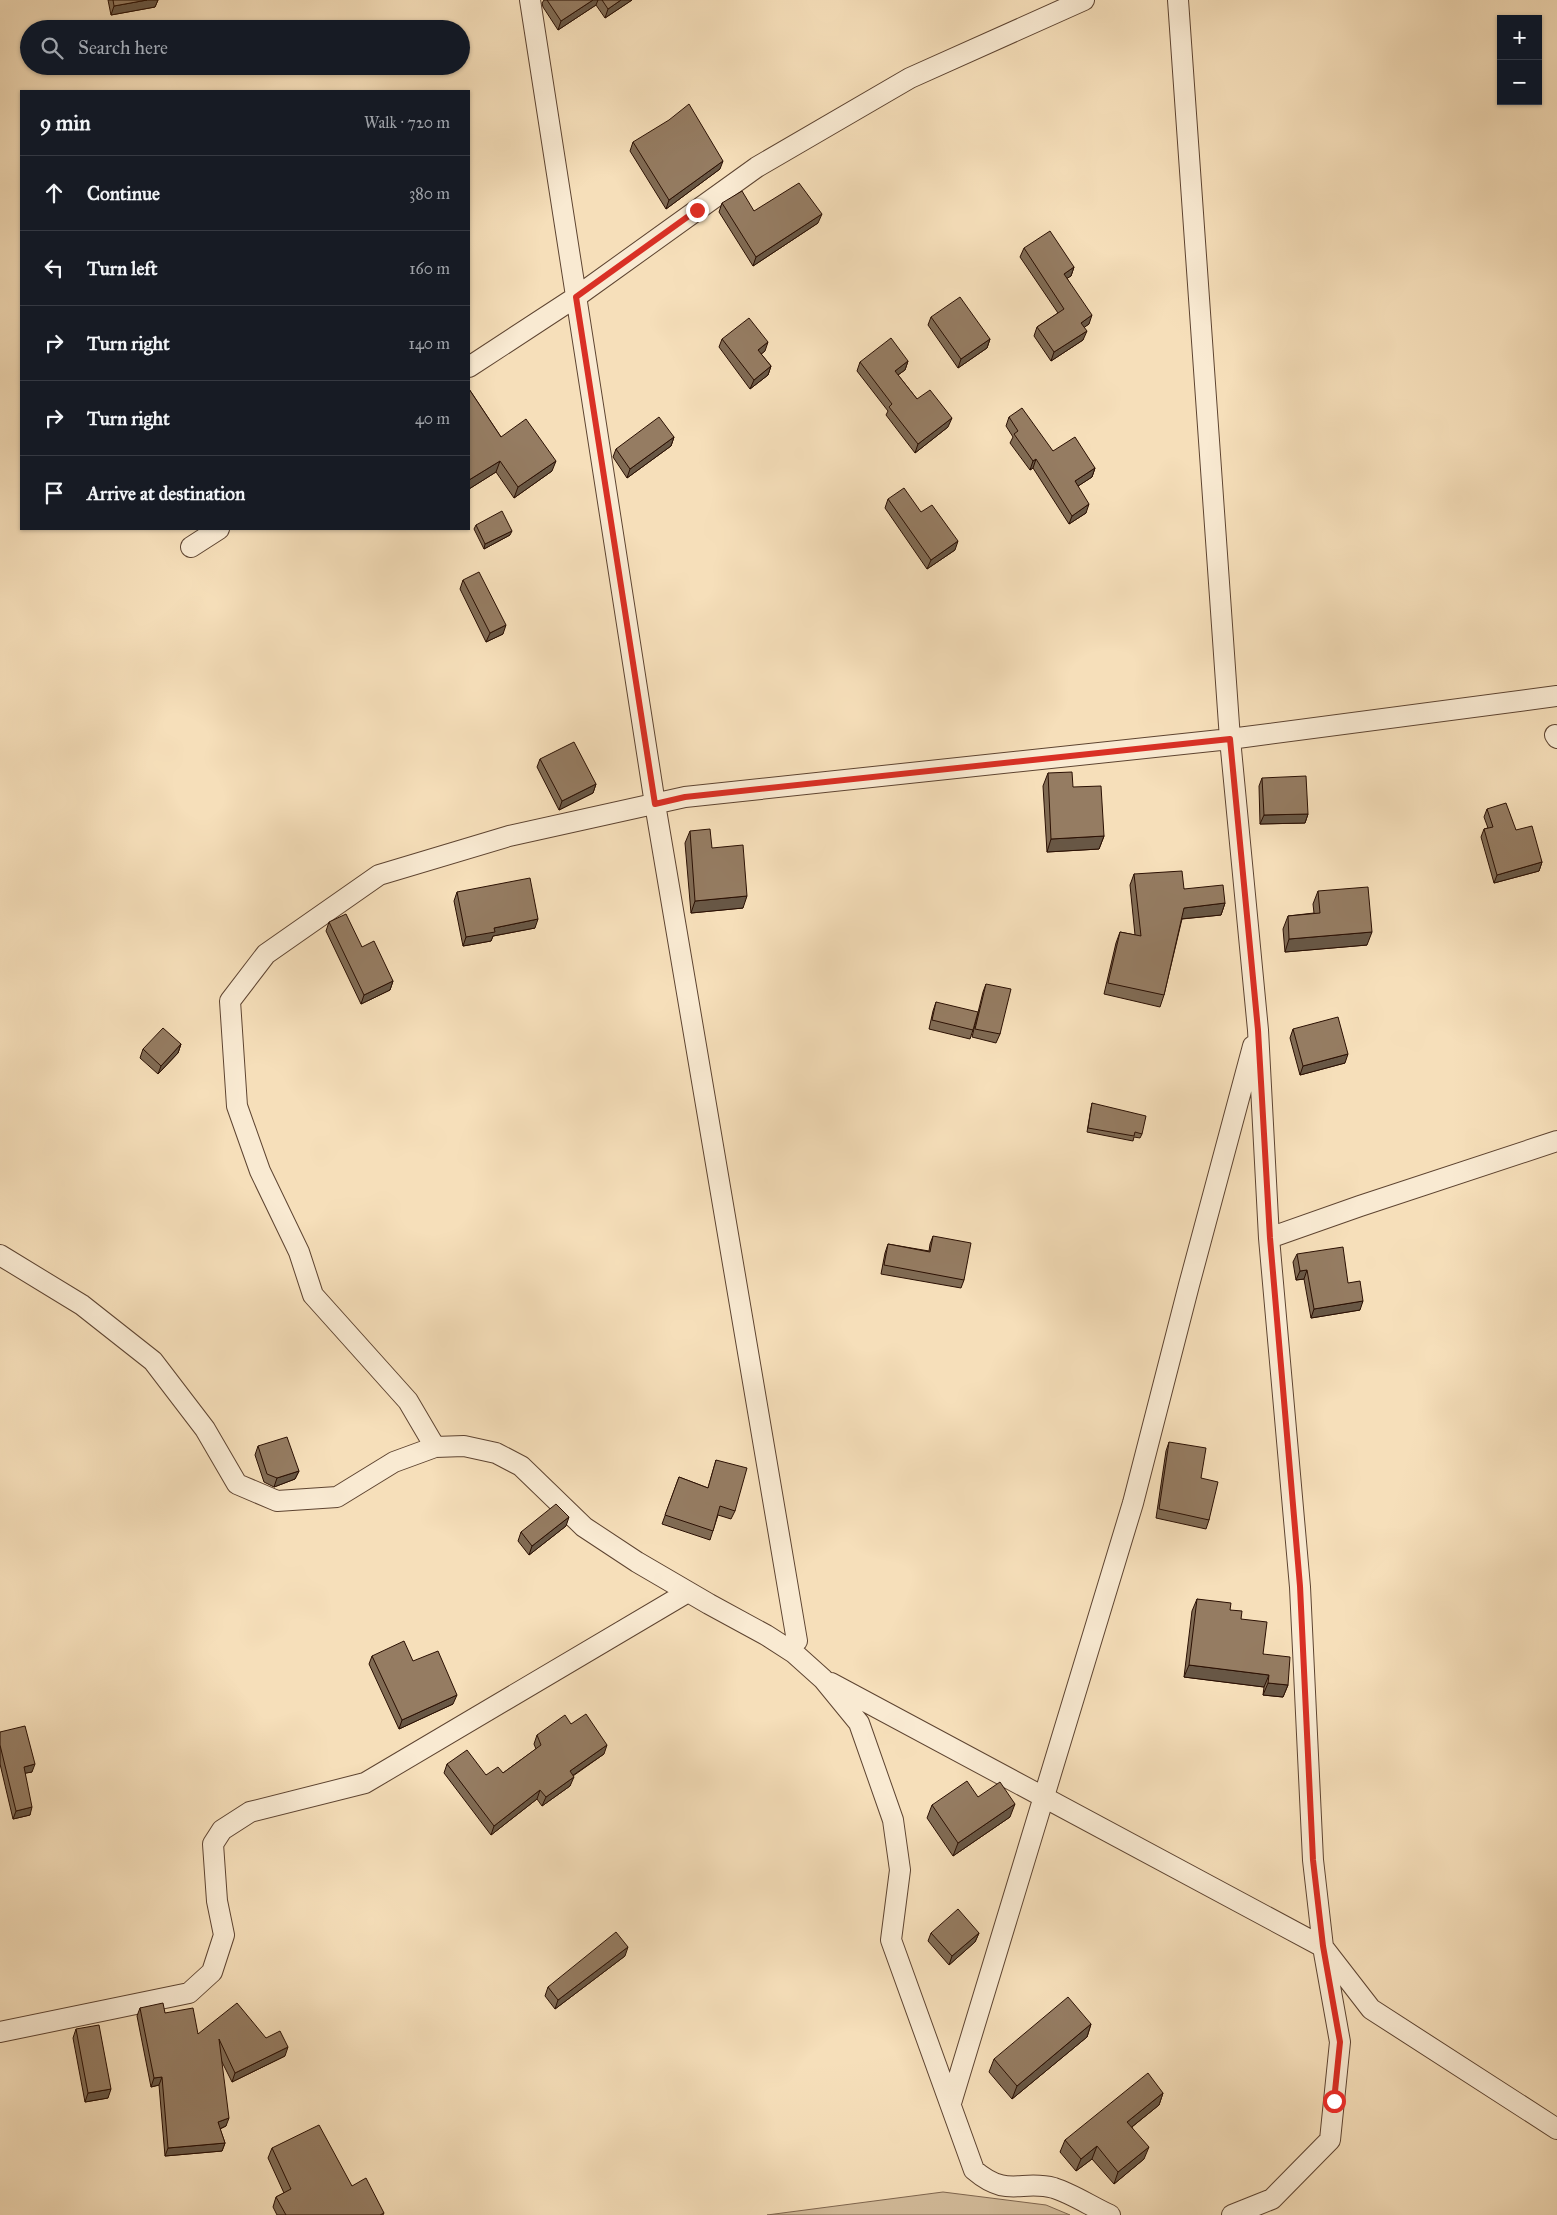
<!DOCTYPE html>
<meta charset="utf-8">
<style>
body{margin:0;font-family:"IM FELL Great Primer",serif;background:#20242c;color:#f1f3f6}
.controls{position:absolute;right:15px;top:15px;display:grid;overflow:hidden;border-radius:0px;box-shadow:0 1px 4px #0004}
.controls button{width:45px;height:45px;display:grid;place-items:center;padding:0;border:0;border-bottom:1px solid #363941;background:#171b24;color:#f1f3f6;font:25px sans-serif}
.stop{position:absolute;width:15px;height:15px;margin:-11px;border:4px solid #d93025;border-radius:50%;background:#fff}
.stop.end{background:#d93025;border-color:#fff;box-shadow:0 1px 5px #0008}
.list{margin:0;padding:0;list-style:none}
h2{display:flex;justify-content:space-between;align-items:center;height:65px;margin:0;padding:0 20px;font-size:21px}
h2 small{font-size:16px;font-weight:400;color:#9ea1a6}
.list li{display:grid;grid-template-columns:32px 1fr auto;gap:15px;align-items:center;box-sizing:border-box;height:75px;padding:0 20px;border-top:1px solid #363941}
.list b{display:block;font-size:19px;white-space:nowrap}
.list em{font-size:16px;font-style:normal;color:#9ea1a6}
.icon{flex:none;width:28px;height:28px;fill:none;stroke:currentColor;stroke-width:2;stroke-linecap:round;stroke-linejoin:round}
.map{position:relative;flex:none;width:1557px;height:2215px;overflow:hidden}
.search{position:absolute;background:#171b24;box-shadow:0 1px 4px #0004;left:20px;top:20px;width:450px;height:55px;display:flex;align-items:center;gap:12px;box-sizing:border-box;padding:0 18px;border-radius:28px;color:#9ea1a6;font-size:19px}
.panel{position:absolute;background:#171b24;box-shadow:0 1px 4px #0004;left:20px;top:90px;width:450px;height:440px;border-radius:0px}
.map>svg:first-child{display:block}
.green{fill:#d3bc9b;stroke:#7f664f}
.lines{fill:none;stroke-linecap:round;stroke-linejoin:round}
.minor-casing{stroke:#5e4431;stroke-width:22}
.minor{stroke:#f9ead2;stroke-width:20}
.wall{fill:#806b54;stroke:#2b1003}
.shaded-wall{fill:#685745;stroke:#2b1003}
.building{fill:#957c62;stroke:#2b1003}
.route{stroke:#d93025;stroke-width:6}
</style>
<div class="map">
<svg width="1557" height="2215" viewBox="0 0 1557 2215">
<rect width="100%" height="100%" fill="#f6dfba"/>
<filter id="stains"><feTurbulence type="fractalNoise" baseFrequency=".004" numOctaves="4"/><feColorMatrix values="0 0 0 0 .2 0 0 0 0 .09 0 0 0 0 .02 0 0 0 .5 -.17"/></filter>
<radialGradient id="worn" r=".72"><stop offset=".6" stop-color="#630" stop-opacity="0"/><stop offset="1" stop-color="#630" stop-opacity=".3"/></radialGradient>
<path class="green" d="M 943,2192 L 1046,2205 L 1070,2215 L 767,2215 Z"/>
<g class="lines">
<defs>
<path id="minor" d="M 530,0 L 655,804 L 797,1641
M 1178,0 L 1230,739 L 1258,1030 L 1269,1238 L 1300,1587 L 1313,1860 L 1323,1947 L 1340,2042 L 1330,2140 L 1272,2199 L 1232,2215
M 469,367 L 576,297 L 757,167 L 910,78 L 1084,0
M 191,547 L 219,529
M 1555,735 L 1557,738
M 1269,1238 L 1360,1206 L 1557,1141
M 0,1255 L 82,1305 L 153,1361 L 205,1429 L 237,1484 L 277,1501 L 337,1497 L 394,1462 L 435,1447 L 464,1446 L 496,1453 L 521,1466 L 584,1527 L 637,1562 L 709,1604 L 766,1635 L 794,1653 L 823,1679 L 859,1723 L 893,1820 L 900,1870 L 891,1940 L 974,2170 C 1008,2199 1021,2179 1054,2188 C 1073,2194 1092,2207 1110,2215
M 435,1447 L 408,1401 L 313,1295 L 299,1252 L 260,1171 L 237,1106 L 230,1001 L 266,954 L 379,875 L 509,836 L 685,797 L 1230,739 L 1557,696
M 831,1683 L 1323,1947 L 1371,2009 L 1557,2129
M 0,2032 L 189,1993 L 212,1972 L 224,1935 L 217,1901 L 213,1844 L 222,1830 L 250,1812 L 365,1783 L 688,1592
M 951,2103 L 1133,1503 L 1189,1285 L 1253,1046"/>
</defs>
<use href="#minor" class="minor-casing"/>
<use href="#minor" class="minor"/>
</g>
<path class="wall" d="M 108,0 L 158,0 L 155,7 L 111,15 Z
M 544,0 L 632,0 L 605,18 L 596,5 L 558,30 L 543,7 L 542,3 Z
M 633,142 L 720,169 L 666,209 L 630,151 Z
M 722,203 L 754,211 L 818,223 L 753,266 L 719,212 Z
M 1024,248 L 1074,267 L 1071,276 L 1067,278 L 1089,324 L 1084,327 L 1083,340 L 1051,361 L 1034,336 L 1037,327 L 1058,313 L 1020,257 Z
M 931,317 L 990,339 L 987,348 L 958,368 L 928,325 Z
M 722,339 L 765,351 L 761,354 L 771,366 L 768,375 L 750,389 L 719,347 Z
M 908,361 L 905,370 L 898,375 L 917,399 L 948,427 L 915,453 L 886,415 L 888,411 L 857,371 L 860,362 Z
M 469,389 L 501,437 L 552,471 L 514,498 L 496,472 L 469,489 Z
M 1009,417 L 1053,451 L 1095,468 L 1092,477 L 1078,486 L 1086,513 L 1069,524 L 1033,468 L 1030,470 L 1010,443 L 1013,437 L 1006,426 Z
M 674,437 L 671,446 L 627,478 L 613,457 L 616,449 Z
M 888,499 L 921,512 L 955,550 L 927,569 L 885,508 Z
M 476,525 L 510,535 L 484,549 L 474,529 Z
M 463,580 L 503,634 L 486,642 L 460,589 Z
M 540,759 L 596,784 L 593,793 L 559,810 L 537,767 Z
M 1048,773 L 1073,787 L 1104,836 L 1099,849 L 1047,852 L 1043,786 Z
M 1262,778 L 1308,814 L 1305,823 L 1260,824 L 1259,786 Z
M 1487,809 L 1516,830 L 1542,862 L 1539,871 L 1494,883 L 1481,837 L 1484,829 L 1488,828 L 1484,817 Z
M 690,831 L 712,848 L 743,908 L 691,913 L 685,843 Z
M 1134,874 L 1184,889 L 1225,903 L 1221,915 L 1182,919 L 1164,995 L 1160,1007 L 1104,994 L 1116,943 L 1120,932 L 1135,935 L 1130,885 Z
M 1318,891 L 1367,945 L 1285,952 L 1283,929 L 1288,916 L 1314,913 L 1313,904 Z
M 457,892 L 535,928 L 493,936 L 491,941 L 463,946 L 454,901 Z
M 329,922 L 362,947 L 393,981 L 390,990 L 361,1004 L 326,931 Z
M 986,984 L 1000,1034 L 996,1043 L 972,1037 L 983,992 Z
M 936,1002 L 973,1030 L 970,1039 L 929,1029 L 933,1011 Z
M 1293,1029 L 1345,1063 L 1300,1075 L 1290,1038 Z
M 181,1044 L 178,1053 L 158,1074 L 140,1058 L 143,1049 Z
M 1092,1103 L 1142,1134 L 1140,1138 L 1134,1137 L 1133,1141 L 1087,1132 L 1091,1108 Z
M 933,1236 L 964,1280 L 961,1288 L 881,1274 L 885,1253 L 888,1244 L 929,1251 L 930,1244 Z
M 1297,1254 L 1360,1310 L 1311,1318 L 1304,1279 L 1296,1280 L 1293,1262 Z
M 1169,1442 L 1201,1478 L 1209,1520 L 1206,1529 L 1156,1518 L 1166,1451 Z
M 258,1446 L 299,1471 L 295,1479 L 274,1487 L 264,1482 L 255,1455 Z
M 716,1460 L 735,1511 L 731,1519 L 718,1515 L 710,1540 L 662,1524 L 679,1477 L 708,1488 Z
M 566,1526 L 529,1555 L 518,1541 L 521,1532 Z
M 1197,1599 L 1230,1610 L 1241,1619 L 1263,1654 L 1288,1685 L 1283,1697 L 1263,1695 L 1264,1687 L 1184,1677 L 1192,1611 Z
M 372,1656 L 413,1661 L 453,1704 L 399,1729 L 369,1664 Z
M 571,1724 L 604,1754 L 573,1776 L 570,1786 L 542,1806 L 537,1799 L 491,1835 L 444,1773 L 447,1764 L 486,1775 L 503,1773 L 536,1749 L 534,1744 L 537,1735 Z
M 0,1732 L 32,1772 L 25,1773 L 30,1815 L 13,1819 L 0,1764 Z
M 978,1797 L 1010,1817 L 953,1856 L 927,1818 L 932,1805 Z
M 931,1933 L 979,1933 L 975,1942 L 949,1965 L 928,1941 Z
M 625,1956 L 555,2009 L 545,1996 L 548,1987 Z
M 140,2008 L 165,2013 L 198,2034 L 266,2038 L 285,2056 L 232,2082 L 221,2060 L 226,2126 L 220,2129 L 225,2143 L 222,2151 L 165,2156 L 159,2085 L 151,2087 L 137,2016 Z
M 1091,2024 L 1087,2037 L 1012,2099 L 989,2072 L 994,2059 Z
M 76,2029 L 108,2098 L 85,2102 L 73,2038 Z
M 1163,2093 L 1159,2105 L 1132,2127 L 1144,2159 L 1114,2184 L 1092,2159 L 1076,2171 L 1060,2152 L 1065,2140 Z
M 272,2148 L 352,2186 L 384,2213 L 383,2215 L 277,2215 L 273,2207 L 276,2197 L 284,2193 L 268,2158 Z"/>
<path class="shaded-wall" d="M 147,0 L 158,0 L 155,7 L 111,15 L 114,6 Z
M 593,0 L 598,0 L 596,5 L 558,30 L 561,21 Z
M 621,0 L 632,0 L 605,18 L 608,9 Z
M 723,161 L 720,169 L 666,209 L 669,200 Z
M 822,214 L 818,223 L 753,266 L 756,257 Z
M 1074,267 L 1071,276 L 1061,282 L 1064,274 Z
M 1092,315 L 1089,324 L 1078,332 L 1081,323 Z
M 1087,331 L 1083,340 L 1051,361 L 1054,352 Z
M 990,339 L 987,348 L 958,368 L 961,359 Z
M 768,342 L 765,351 L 755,359 L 758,350 Z
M 908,361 L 905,370 L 892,379 L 895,371 Z
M 771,366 L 768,375 L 750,389 L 754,380 Z
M 952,418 L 948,427 L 915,453 L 918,444 Z
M 674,437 L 671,446 L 627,478 L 630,469 Z
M 1036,459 L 1033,468 L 1030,470 L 1033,461 Z
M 500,461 L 496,472 L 469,489 L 469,480 Z
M 556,461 L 552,471 L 514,498 L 518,487 Z
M 1095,468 L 1092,477 L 1072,490 L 1075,481 Z
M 1089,504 L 1086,513 L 1069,524 L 1072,516 Z
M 512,531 L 510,535 L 484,549 L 485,544 Z
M 958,541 L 955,550 L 927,569 L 931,560 Z
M 506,625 L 503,634 L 486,642 L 490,633 Z
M 596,784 L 593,793 L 559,810 L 562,801 Z
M 1308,814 L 1305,823 L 1260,824 L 1264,815 Z
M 1104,836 L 1099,849 L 1047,852 L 1051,839 Z
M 1542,862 L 1539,871 L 1494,883 L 1497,875 Z
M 747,896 L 743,908 L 691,913 L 695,901 Z
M 1225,903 L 1221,915 L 1180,919 L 1184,908 Z
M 538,919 L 535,928 L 493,936 L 491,941 L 463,946 L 466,937 L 494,928 Z
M 1372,932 L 1367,945 L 1285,952 L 1289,939 Z
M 393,981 L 390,990 L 361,1004 L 364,995 Z
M 181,1044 L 178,1053 L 158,1074 L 161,1066 Z
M 1348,1054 L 1345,1063 L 1300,1075 L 1303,1066 Z
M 1307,1270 L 1304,1279 L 1296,1280 L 1300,1271 Z
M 1363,1301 L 1360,1310 L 1311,1318 L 1314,1309 Z
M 299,1471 L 295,1479 L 274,1487 L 277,1478 Z
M 569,1517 L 566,1526 L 529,1555 L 532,1546 Z
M 1189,1665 L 1269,1675 L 1264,1687 L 1184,1677 Z
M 1268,1683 L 1288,1685 L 1283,1697 L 1263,1695 Z
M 457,1695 L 453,1704 L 399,1729 L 402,1720 Z
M 607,1745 L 604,1754 L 566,1780 L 570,1771 Z
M 35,1764 L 32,1772 L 21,1774 L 24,1767 Z
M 574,1777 L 570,1786 L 542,1806 L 546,1797 Z
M 540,1790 L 537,1799 L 491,1835 L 494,1826 Z
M 1015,1804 L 1010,1817 L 953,1856 L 958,1843 Z
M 32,1807 L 30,1815 L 13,1819 L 16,1811 Z
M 979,1933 L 975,1942 L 949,1965 L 952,1956 Z
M 628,1947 L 625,1956 L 555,2009 L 558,2000 Z
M 1091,2024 L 1087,2037 L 1012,2099 L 1017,2086 Z
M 288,2047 L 285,2056 L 232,2082 L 235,2073 Z
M 162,2077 L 159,2085 L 151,2087 L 154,2078 Z
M 111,2089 L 108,2098 L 85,2102 L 88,2093 Z
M 1163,2093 L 1159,2105 L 1123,2134 L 1127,2122 Z
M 229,2118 L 226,2126 L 215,2131 L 218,2122 Z
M 225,2143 L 222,2151 L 165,2156 L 168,2148 Z
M 1097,2146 L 1092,2159 L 1076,2171 L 1081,2159 Z
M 1149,2147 L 1144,2159 L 1114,2184 L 1118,2172 Z"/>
<path class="building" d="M 113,0 L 147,0 L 114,6 Z
M 547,0 L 593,0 L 561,21 Z
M 602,0 L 621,0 L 608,9 Z
M 689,104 L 723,161 L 669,200 L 633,142 L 669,120 Z
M 799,183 L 822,214 L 756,257 L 722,203 L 742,191 L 754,211 Z
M 1050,231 L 1074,267 L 1064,274 L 1092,315 L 1081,323 L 1087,331 L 1054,352 L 1037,327 L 1064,309 L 1024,248 Z
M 960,297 L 990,339 L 961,359 L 931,317 Z
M 749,318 L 768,342 L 758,350 L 771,366 L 754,380 L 722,339 Z
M 891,338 L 908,361 L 895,371 L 917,399 L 930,390 L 952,418 L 918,444 L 889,407 L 892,404 L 860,362 Z
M 469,389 L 501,437 L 526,419 L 556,461 L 518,487 L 500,461 L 469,480 Z
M 1022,408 L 1053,451 L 1075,437 L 1095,468 L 1075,481 L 1089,504 L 1072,516 L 1036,459 L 1033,461 L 1014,434 L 1018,431 L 1009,417 Z
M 659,417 L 674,437 L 630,469 L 616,449 Z
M 904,488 L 921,512 L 932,505 L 958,541 L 931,560 L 888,499 Z
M 502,511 L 512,531 L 485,544 L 476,525 Z
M 479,572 L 506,625 L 490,633 L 463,580 Z
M 574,742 L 596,784 L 562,801 L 540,759 Z
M 1072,772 L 1073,787 L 1101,786 L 1104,836 L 1051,839 L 1048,773 Z
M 1306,776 L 1308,814 L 1264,815 L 1262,778 Z
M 1506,803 L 1516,830 L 1532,826 L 1542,862 L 1497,875 L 1484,829 L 1493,827 L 1487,809 Z
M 710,829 L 712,848 L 743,845 L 747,896 L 695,901 L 690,831 Z
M 1182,871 L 1184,889 L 1223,885 L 1225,903 L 1184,908 L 1164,995 L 1108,983 L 1120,932 L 1141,936 L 1134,874 Z
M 530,878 L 538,919 L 494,928 L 495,932 L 466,937 L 457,892 Z
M 1368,887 L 1372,932 L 1289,939 L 1288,916 L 1320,913 L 1318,891 Z
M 346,914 L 362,947 L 374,941 L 393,981 L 364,995 L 329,922 Z
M 986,984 L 1011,989 L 1000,1034 L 975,1029 Z
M 936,1002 L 978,1012 L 973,1030 L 932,1020 Z
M 1338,1017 L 1348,1054 L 1303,1066 L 1293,1029 Z
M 163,1028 L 181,1044 L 161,1066 L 143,1049 Z
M 1092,1103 L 1146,1116 L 1142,1134 L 1135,1132 L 1134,1136 L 1088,1128 Z
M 933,1236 L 971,1243 L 964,1280 L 884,1265 L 888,1244 L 930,1252 Z
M 1343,1247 L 1348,1283 L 1360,1281 L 1363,1301 L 1314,1309 L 1307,1270 L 1300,1271 L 1297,1254 Z
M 287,1437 L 299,1471 L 277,1478 L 267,1474 L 258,1446 Z
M 1169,1442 L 1206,1448 L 1201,1478 L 1218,1482 L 1209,1520 L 1159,1509 Z
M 716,1460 L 747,1468 L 735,1511 L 720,1506 L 713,1531 L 665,1515 L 679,1477 L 708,1488 Z
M 556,1504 L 569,1517 L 532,1546 L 521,1532 Z
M 1197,1599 L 1231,1603 L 1230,1610 L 1242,1611 L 1241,1619 L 1267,1622 L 1263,1654 L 1290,1657 L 1288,1685 L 1268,1683 L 1269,1675 L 1189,1665 Z
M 404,1641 L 413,1661 L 438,1651 L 457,1695 L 402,1720 L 372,1656 Z
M 586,1714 L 607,1745 L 570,1771 L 574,1777 L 546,1797 L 540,1790 L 494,1826 L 447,1764 L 467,1750 L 486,1775 L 498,1767 L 503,1773 L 541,1745 L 537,1735 L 565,1715 L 571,1724 Z
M 25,1726 L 35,1764 L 24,1767 L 32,1807 L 16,1811 L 0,1745 L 0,1732 Z
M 967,1781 L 978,1797 L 1000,1782 L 1015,1804 L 958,1843 L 932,1805 Z
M 958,1909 L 979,1933 L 952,1956 L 931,1933 Z
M 616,1932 L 628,1947 L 558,2000 L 548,1987 Z
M 1068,1997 L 1091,2024 L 1017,2086 L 994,2059 Z
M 163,2003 L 165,2013 L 193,2008 L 198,2034 L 237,2003 L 266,2038 L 280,2031 L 288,2047 L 235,2073 L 219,2039 L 229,2118 L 218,2122 L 225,2143 L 168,2148 L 162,2077 L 154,2078 L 140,2008 Z
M 99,2025 L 111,2089 L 88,2093 L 76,2029 Z
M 1148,2073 L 1163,2093 L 1127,2122 L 1149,2147 L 1118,2172 L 1097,2146 L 1081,2159 L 1065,2140 Z
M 319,2125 L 352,2186 L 366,2178 L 384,2213 L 380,2215 L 286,2215 L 276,2197 L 291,2189 L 272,2148 Z"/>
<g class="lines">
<path class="route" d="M 697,210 L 576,297 L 655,804 L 685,797 L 1230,739 L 1258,1030 L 1270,1238 L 1300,1586 L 1313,1860 L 1323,1946 L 1340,2042 L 1334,2101"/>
</g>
<rect width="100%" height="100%" filter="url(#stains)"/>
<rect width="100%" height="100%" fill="url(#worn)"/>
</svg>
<div class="controls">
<button>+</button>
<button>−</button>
</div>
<div class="stop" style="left:1334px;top:2101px"></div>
<div class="stop end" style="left:697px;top:210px"></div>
<div class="search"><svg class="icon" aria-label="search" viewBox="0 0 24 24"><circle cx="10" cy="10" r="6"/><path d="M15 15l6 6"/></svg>Search here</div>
<section class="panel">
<h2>9 min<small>Walk · 720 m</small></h2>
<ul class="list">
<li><svg class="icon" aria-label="ahead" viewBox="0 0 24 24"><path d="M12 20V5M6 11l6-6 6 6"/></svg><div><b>Continue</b></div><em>380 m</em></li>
<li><svg class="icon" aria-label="left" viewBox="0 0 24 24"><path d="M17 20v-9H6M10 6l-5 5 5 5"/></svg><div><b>Turn left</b></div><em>160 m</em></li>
<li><svg class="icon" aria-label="right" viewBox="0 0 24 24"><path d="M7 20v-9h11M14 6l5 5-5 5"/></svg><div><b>Turn right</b></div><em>140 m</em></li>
<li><svg class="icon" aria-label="right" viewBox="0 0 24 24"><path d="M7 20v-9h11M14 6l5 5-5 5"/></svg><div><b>Turn right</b></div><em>40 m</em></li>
<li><svg class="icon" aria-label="arrive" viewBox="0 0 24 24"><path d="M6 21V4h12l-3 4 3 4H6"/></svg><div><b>Arrive at destination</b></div></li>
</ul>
</section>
</div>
